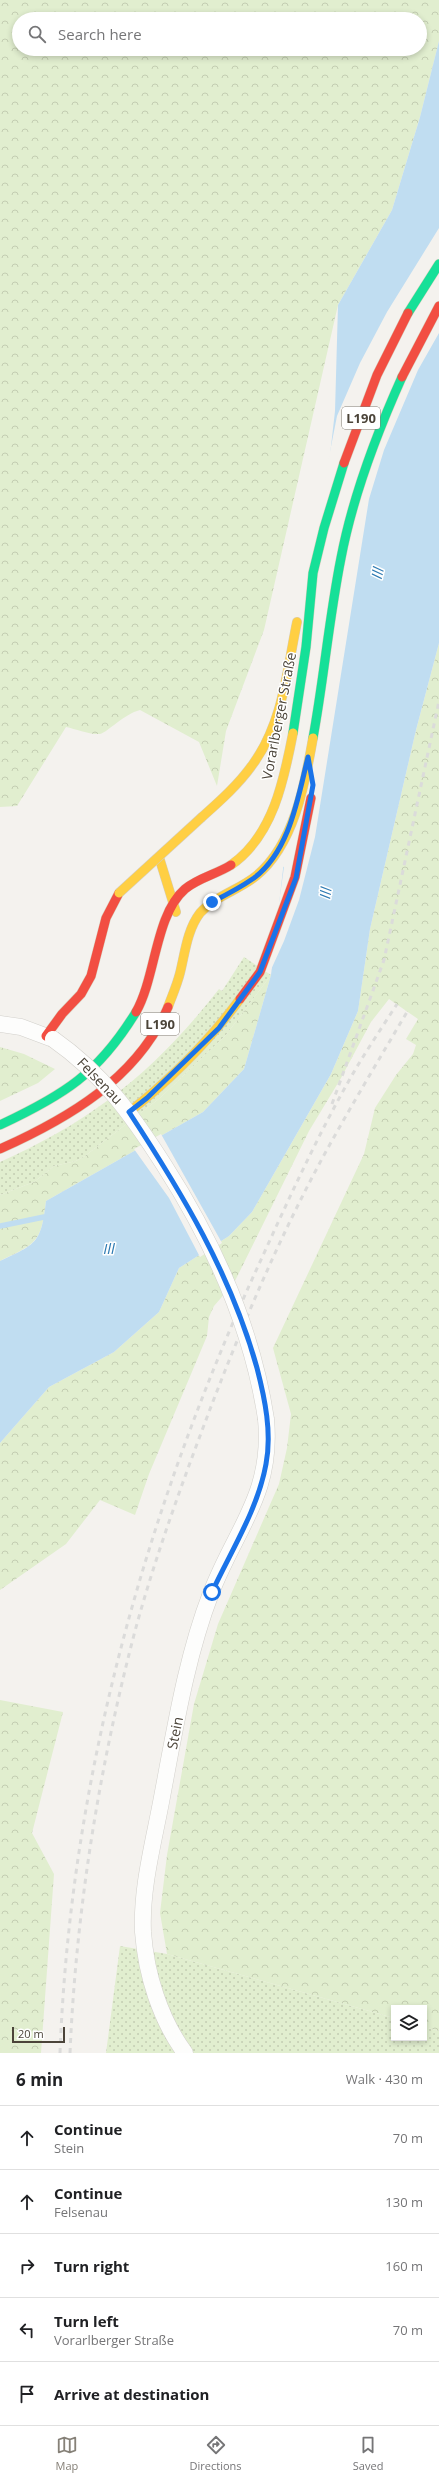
<!DOCTYPE html>
<meta charset="utf-8">
<style>
body{margin:0;font-family:"Open Sans",sans-serif;background:#f6f6f6;color:#202124}
.controls{position:absolute;right:12px;bottom:12px;display:grid;overflow:hidden;border-radius:0px;box-shadow:0 2px 6px #0003}
.controls button{width:36px;height:36px;display:grid;place-items:center;padding:0;border:0;border-bottom:1px solid #e0e0e0;background:#fff;color:#202124;font:20px sans-serif}
.scale{position:absolute;left:12px;bottom:10px;width:53px;box-sizing:border-box;padding-left:4px;border:2px solid #4b4439;border-top:0;font-size:11px;line-height:14px;white-space:nowrap;color:#4b4439;-webkit-text-stroke:3px #fff;paint-order:stroke}
.stop{position:absolute;width:12px;height:12px;margin:-9px;border:3px solid #1a73e8;border-radius:50%;background:#fff}
.stop.end{background:#1a73e8;border-color:#fff;box-shadow:0 1px 4px #0008}
.list{margin:0;padding:0;list-style:none}
h2{display:flex;justify-content:space-between;align-items:center;height:52px;margin:0;padding:0 16px;font-size:17px}
h2 small{font-size:13px;font-weight:400;color:#757577}
.list li{display:grid;grid-template-columns:26px 1fr auto;gap:12px;align-items:center;box-sizing:border-box;height:64px;padding:0 16px;border-top:1px solid #e0e0e0}
.list b{display:block;font-size:15px;white-space:nowrap}
.list p{margin:0;font-size:13px;white-space:nowrap;color:#757577}
.list em{font-size:13px;font-style:normal;color:#757577}
.icon{flex:none;width:22px;height:22px;fill:none;stroke:currentColor;stroke-width:2;stroke-linecap:round;stroke-linejoin:round}
.map{position:relative;flex:none;width:439px;height:2053px;overflow:hidden}
.search{position:absolute;background:#fff;box-shadow:0 2px 6px #0003;left:12px;right:12px;top:12px;height:44px;display:flex;align-items:center;gap:10px;box-sizing:border-box;padding:0 14px;border-radius:22px;color:#757577;font-size:15px}
.sheet{height:372px;background:#fff}
nav{display:flex;justify-content:space-around;align-items:center;box-sizing:border-box;height:56px;border-top:1px solid #e0e0e0;background:#fff;font-size:11px;color:#757577}
nav a{display:grid;justify-items:center;gap:2px}
nav .on{color:#868178}
.map>svg:first-child{display:block}
.grass{fill:url(#grass-dots)}
.forest{fill:url(#forest-crowns);fill-rule:evenodd}
.water{fill:#c0ddf1}
.pier{fill:#f4f2ee}
.lines{fill:none;stroke-linecap:round;stroke-linejoin:round}
.stream{stroke:#c0ddf1;stroke-width:5.5}
.street-casing{stroke:#d2d0cb;stroke-width:17}
.fast-casing{stroke:#d6cebb;stroke-width:10}
.slow-casing{stroke:#d6cebb;stroke-width:10}
.jam-casing{stroke:#d6cebb;stroke-width:10}
.street{stroke:#fdfdfc;stroke-width:16}
.fast{stroke:#16e098;stroke-width:9}
.slow{stroke:#ffcf43;stroke-width:9}
.jam{stroke:#f24e42;stroke-width:9}
.rail{stroke:#dbdbda;stroke-width:3;stroke-dasharray:5 5;stroke-linecap:butt}
.street-bridge-casing{stroke:#d2d0cb;stroke-width:17;stroke-linecap:butt}
.slow-bridge-casing{stroke:#d6cebb;stroke-width:10;stroke-linecap:butt}
.street-bridge{stroke:#fdfdfc;stroke-width:16}
.slow-bridge{stroke:#ffcf43;stroke-width:9}
.route{stroke:#1a73e8;stroke-width:5}
.labels{text-anchor:middle;stroke-width:3;stroke-linejoin:round;paint-order:stroke}
.shield{fill:#fff;stroke:#817c74;stroke-width:1}
.shield-label{font-size:13px;font-weight:bold;fill:#4b4439}
.street-label{font-size:14px;fill:#4b4439;stroke:#fff}
.water-label{font-size:15px;font-style:italic;fill:#2e7ab2;stroke:#fff}
</style>
<div class="map">
<svg width="439" height="2053" viewBox="0 0 439 2053">
<defs>
<pattern id="grass-dots" width="8" height="8" patternUnits="userSpaceOnUse"><rect width="8" height="8" fill="#e1eecf"/><path d="M2 2h.1M6 6h.1" fill="none" stroke="#c3cdb2" stroke-width="1.8" stroke-linecap="round"/></pattern>
<pattern id="forest-crowns" width="20" height="18" patternUnits="userSpaceOnUse"><rect width="20" height="18" fill="#e1eecf"/><path d="M2 6a3 3 0 1 1 6 0M12 15a3 3 0 1 1 6 0" fill="none" stroke="#c3cdb2"/></pattern>
</defs>
<rect width="100%" height="100%" fill="#f4f2ee"/>
<path class="grass" d="M 244,957 L 271,975 L 226,1035 L 160,1098 L 85,1156 L 76,1161 L 54,1166 L 34,1182 L 0,1195 L 0,1162 C 94,1120 156,1070 219,989 L 222,991 Z
M 120,1946 L 167,1954 L 394,2018 L 394,2038 L 424,2038 L 424,2027 L 439,2031 L 439,2053 L 106,2053 Z"/>
<path class="forest" d="M 0,0 L 439,0 L 439,41 L 420,117 L 392,210 L 338,305 L 264,630 L 226,731 L 217,786 L 199,742 L 140,710 C 124,714 108,732 100,734 C 90,735 76,729 66,727 L 17,806 L 0,807 ZM 19,19 L 420,19 L 420,49 L 19,49 Z
M 439,643 L 439,2031 L 424,2027 L 424,2008 L 394,2008 L 394,2018 L 167,1954 L 160,1913 L 167,1855 L 194,1704 L 218,1624 L 279,1484 L 287,1448 L 291,1414 L 273,1348 L 364,1154 L 375,1108 L 396,1075 L 413,1054 L 416,1045 L 406,1039 L 418,1019 L 389,999 L 371,1022 L 341,1078 L 309,1131 L 234,1283 L 214,1306 L 209,1317 L 207,1336 L 149,1474 L 135,1515 L 100,1500 L 66,1544 L 0,1590 L 0,1443 L 49,1387 L 114,1352 L 159,1312 L 179,1268 L 229,1236 L 252,1212 L 331,1074 L 358,1011 L 370,929 L 416,730 Z
M 271,975 L 244,1069 L 203,1112 L 46,1201 C 41,1243 37,1243 0,1261 L 0,1195 L 34,1182 L 54,1166 L 76,1161 L 85,1156 L 160,1098 L 226,1035 Z
M 0,1047 L 24,1054 L 55,1069 L 38,1083 L 0,1101 Z
M 0,1700 L 63,1712 L 32,1833 L 54,1874 L 41,2053 L 0,2053 Z"/>
<path class="water" d="M 439,41 L 439,643 L 416,730 L 370,929 L 358,1011 L 331,1074 L 252,1212 L 229,1236 L 179,1268 L 159,1312 L 114,1352 L 49,1387 L 0,1443 L 0,1261 C 37,1244 41,1243 46,1201 L 203,1112 L 244,1069 L 271,975 L 335,411 L 338,305 L 392,210 L 420,117 Z"/>
<path class="pier" d="M 439,228 L 439,333 L 418,370 L 384,450 L 369,499 L 315,837 L 299,900 L 284,941 L 269,974 L 284,867 L 281,866 L 327,467 L 337,416 L 360,363 L 387,312 Z
M 161,1134 L 222,1243 L 200,1257 L 169,1198 L 134,1149 Z"/>
<g class="lines">
<path class="stream" d="M 0,1226 L 44,1217 L 50,1219"/>
<defs>
<path id="street" d="M 0,1024 L 21,1027 L 53,1039
M 185,2053 C 160,2019 146,1974 143,1932 C 141,1887 154,1841 162,1797 C 175,1729 186,1658 211,1593 C 236,1528 273,1494 266,1419"/>
<path id="fast" d="M 408,313 L 439,264
M 293,733 L 306,647 L 313,573 L 324,528 L 344,463
M 313,738 C 324,678 329,618 341,558 C 353,495 376,435 402,377
M 0,1125 C 64,1095 98,1074 136,1012"/>
<path id="slow" d="M 202,817 C 220,801 239,784 253,764 C 283,723 287,670 297,622
M 159,857 L 176,912
M 231,865 C 273,836 284,780 293,733
M 168,1007 C 172,996 177,985 180,973 C 185,953 187,930 200,913 C 215,896 239,890 256,876 C 294,845 305,784 313,738
M 129,1112 C 170,1080 209,1041 240,999"/>
<path id="jam" d="M 402,377 L 439,306
M 344,463 L 377,375 L 408,313
M 240,999 L 260,972 L 295,877 L 311,798
M 136,1012 C 156,977 155,915 185,889 C 198,878 217,874 231,865
M 46,1036 L 62,1014 L 81,994 L 91,976 L 106,918 L 119,893
M 0,1149 C 67,1119 137,1079 168,1007"/>
</defs>
<use href="#street" class="street-casing"/>
<use href="#fast" class="fast-casing"/>
<use href="#slow" class="slow-casing"/>
<use href="#jam" class="jam-casing"/>
<use href="#street" class="street"/>
<use href="#fast" class="fast"/>
<use href="#slow" class="slow"/>
<use href="#jam" class="jam"/>
<path class="rail" d="M 332,1104 L 384,960 L 439,701
M 60,2053 C 70,1787 141,1528 249,1286 C 282,1214 315,1139 355,1070 C 368,1048 383,1026 397,1004
M 70,2053 C 76,1911 99,1768 135,1631 C 156,1554 184,1478 212,1404 C 246,1316 283,1229 329,1146 C 354,1101 381,1056 407,1012"/>
<defs>
<path id="street-bridge" d="M 53,1039 C 103,1074 132,1115 164,1165 C 214,1243 252,1327 266,1419"/>
<path id="slow-bridge" d="M 119,893 L 202,817"/>
</defs>
<use href="#street-bridge" class="street-bridge-casing"/>
<use href="#slow-bridge" class="slow-bridge-casing"/>
<use href="#street-bridge" class="street-bridge"/>
<use href="#slow-bridge" class="slow-bridge"/>
</g>
<g class="lines">
<path class="route" d="M 212,902 C 226,895 241,887 254,878 C 290,851 298,797 308,757 L 313,785 L 296,878 L 260,972 L 219,1028 L 147,1098 L 129,1112 C 182,1193 231,1274 257,1368 C 265,1399 272,1433 266,1464 C 258,1509 231,1551 212,1592"/>
</g>
<g class="labels">
<g class="shield">
<rect x="342" y="407" width="38" height="22" rx="3"/>
<rect x="141" y="1013" width="38" height="22" rx="3"/>
</g>
<g class="shield-label">
<text x="361" y="423">L190</text>
<text x="160" y="1029">L190</text>
</g>
<g class="street-label">
<text transform="translate(279 716) rotate(-79)" y="5">Vorarlberger Straße</text>
<text transform="translate(100 1081) rotate(46)" y="5">Felsenau</text>
<text transform="translate(175 1733) rotate(-79)" y="5">Stein</text>
</g>
<g class="water-label">
<text transform="translate(378 573) rotate(-77)" y="5">Ill</text>
<text transform="translate(326 893) rotate(-81)" y="5">Ill</text>
<text x="109" y="1254">Ill</text>
</g>
</g>
</svg>
<div class="controls">
<button><svg class="icon" aria-label="layers" viewBox="0 0 24 24"><path d="M12 4l9 5-9 5-9-5zM3 14l9 5 9-5"/></svg></button>
</div>
<div class="scale">20 m</div>
<div class="stop" style="left:212px;top:1592px"></div>
<div class="stop end" style="left:212px;top:902px"></div>
<div class="search"><svg class="icon" aria-label="search" viewBox="0 0 24 24"><circle cx="10" cy="10" r="6"/><path d="M15 15l6 6"/></svg>Search here</div>
</div>
<section class="sheet">
<h2>6 min<small>Walk · 430 m</small></h2>
<ul class="list">
<li><svg class="icon" aria-label="ahead" viewBox="0 0 24 24"><path d="M12 20V5M6 11l6-6 6 6"/></svg><div><b>Continue</b><p>Stein</p></div><em>70 m</em></li>
<li><svg class="icon" aria-label="ahead" viewBox="0 0 24 24"><path d="M12 20V5M6 11l6-6 6 6"/></svg><div><b>Continue</b><p>Felsenau</p></div><em>130 m</em></li>
<li><svg class="icon" aria-label="right" viewBox="0 0 24 24"><path d="M7 20v-9h11M14 6l5 5-5 5"/></svg><div><b>Turn right</b></div><em>160 m</em></li>
<li><svg class="icon" aria-label="left" viewBox="0 0 24 24"><path d="M17 20v-9H6M10 6l-5 5 5 5"/></svg><div><b>Turn left</b><p>Vorarlberger Straße</p></div><em>70 m</em></li>
<li><svg class="icon" aria-label="arrive" viewBox="0 0 24 24"><path d="M6 21V4h12l-3 4 3 4H6"/></svg><div><b>Arrive at destination</b></div></li>
</ul>
</section>
<nav>
<a class="on"><svg class="icon" aria-label="map" viewBox="0 0 24 24"><path d="M3 6l6-2 6 2 6-2v14l-6 2-6-2-6 2zM9 4v14M15 6v14"/></svg>Map</a>
<a><svg class="icon" aria-label="directions" viewBox="0 0 24 24"><path d="M12 3l9 9-9 9-9-9zM9 14v-3h6M13 9l2 2-2 2"/></svg>Directions</a>
<a><svg class="icon" aria-label="saved" viewBox="0 0 24 24"><path d="M7 4h10v16l-5-4-5 4z"/></svg>Saved</a>
</nav>
